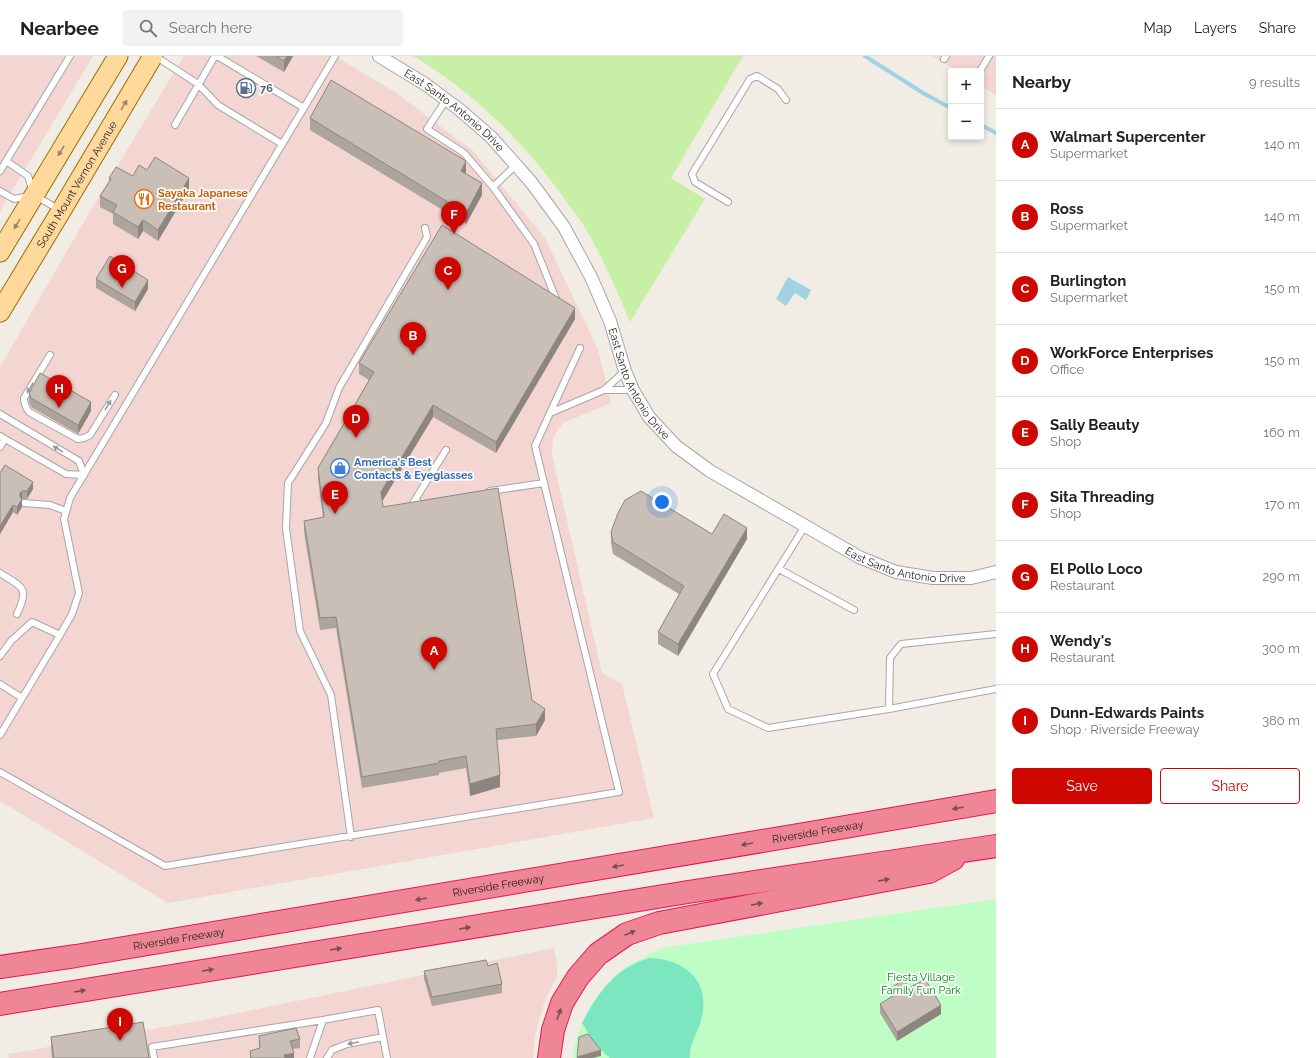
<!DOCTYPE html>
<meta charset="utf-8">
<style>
body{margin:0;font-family:Raleway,sans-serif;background:#f2f2f2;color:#222}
.controls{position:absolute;right:12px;top:12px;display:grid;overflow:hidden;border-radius:4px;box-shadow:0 2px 6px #0003}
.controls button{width:36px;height:36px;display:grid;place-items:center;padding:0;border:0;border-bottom:1px solid #e0e0e0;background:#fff;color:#222;font:20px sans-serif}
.you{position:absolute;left:662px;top:446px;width:14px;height:14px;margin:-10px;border:3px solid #fff;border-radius:50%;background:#1a73e8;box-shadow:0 0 0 6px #1a73e833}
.badge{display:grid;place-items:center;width:26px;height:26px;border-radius:50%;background:#ce0800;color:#fff;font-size:13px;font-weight:700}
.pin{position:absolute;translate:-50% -33px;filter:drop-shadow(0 1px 2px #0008)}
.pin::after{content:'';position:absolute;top:21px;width:14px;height:12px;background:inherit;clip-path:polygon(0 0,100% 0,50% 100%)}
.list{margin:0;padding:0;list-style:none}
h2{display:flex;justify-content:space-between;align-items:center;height:52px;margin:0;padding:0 16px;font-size:17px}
h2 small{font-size:13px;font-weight:400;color:#767676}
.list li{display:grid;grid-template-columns:26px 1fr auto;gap:12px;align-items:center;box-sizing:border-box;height:72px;padding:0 16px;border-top:1px solid #e0e0e0}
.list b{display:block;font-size:15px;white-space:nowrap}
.list p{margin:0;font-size:13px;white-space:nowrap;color:#767676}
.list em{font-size:13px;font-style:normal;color:#767676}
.actions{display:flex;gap:8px;padding:12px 16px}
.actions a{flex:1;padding:9px 0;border:1px solid #ce0800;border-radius:4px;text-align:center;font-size:14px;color:#ce0800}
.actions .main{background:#ce0800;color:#fff}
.icon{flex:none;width:22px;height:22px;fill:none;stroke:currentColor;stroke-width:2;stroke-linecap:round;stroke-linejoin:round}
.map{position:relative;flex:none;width:996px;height:1002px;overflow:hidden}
header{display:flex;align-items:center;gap:24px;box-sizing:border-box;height:56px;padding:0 20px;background:#fff;border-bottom:1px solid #e0e0e0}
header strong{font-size:19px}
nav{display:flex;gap:22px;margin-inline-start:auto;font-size:14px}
.search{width:280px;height:36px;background:#f2f2f2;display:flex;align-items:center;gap:10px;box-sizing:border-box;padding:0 14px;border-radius:4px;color:#767676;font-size:15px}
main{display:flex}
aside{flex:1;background:#fff}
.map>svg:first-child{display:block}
.commercial{fill:#f3d5d2}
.grass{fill:#c7efa6}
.park{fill:#befec5}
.pitch{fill:#7ce6c1}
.water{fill:#a1d1e2}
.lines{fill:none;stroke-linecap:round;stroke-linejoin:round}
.stream{stroke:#a1d1e2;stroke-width:4}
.service-casing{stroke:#a6a6a6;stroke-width:8}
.minor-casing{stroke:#a6a6a6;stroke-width:14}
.primary-casing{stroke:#9a6d00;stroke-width:21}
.motorway-casing{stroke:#ea1657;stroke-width:24}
.service{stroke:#fff;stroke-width:6}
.minor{stroke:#fff;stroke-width:12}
.primary{stroke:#ffd89b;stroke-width:19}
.motorway{stroke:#ee8695;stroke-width:22}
.wall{fill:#ada49d}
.shaded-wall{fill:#8d8680}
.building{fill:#c9bfb7;stroke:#8d8680}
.oneway{fill:#9a8563}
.oneway2{fill:#9a9a9a}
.oneway3{fill:#7c4d54}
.labels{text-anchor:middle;stroke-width:3.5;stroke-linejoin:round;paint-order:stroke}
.service-label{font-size:11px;font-weight:bold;fill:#4e5e75;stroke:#fff;text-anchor:start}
.street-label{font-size:11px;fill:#1f1f1f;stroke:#fff}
.food-label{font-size:11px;font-weight:bold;fill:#c56008;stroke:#fff;text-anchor:start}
.shop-label{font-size:11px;font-weight:bold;fill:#366cbe;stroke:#fff;text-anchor:start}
.park-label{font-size:11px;fill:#028812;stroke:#fff}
</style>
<header>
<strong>Nearbee</strong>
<div class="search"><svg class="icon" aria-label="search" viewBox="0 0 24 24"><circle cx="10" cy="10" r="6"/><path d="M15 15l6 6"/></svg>Search here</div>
<nav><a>Map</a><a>Layers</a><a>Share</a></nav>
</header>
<main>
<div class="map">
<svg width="996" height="1002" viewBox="0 0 996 1002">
<rect width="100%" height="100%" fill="#f1ede4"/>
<path class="commercial" d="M 0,0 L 93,0 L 0,155 Z
M 184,0 L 335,0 L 395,36 L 473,95 L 545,182 L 598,293 L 611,347 L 563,367 L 553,381 L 552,399 L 602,617 L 622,628 L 654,762 L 168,847 L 0,745 L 0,311 L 89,157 Z
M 932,0 L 996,0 L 996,39 L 981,30 L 981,15 L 957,15 Z
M 554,892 L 557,907 L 557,921 L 545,944 L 535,979 L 533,1002 L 9,1002 L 8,998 L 199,965 Z"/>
<path class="grass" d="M 413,0 L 743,0 L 671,122 L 705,143 L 630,266 C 617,235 604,204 587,175 C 582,166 575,157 568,148 C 527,89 475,37 413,0 Z"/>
<path class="park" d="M 996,843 L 996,1002 L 573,1002 C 576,968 598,931 626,911 C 637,904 650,898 661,892 Z"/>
<path class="pitch" d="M 649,902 C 683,903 710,923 702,960 C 700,973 688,990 690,1002 L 610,1002 L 595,988 L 582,967 C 598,937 615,912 649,902 Z"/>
<path class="water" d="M 788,221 L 811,234 L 806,244 L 795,237 L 786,250 L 776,243 Z"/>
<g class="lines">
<path class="stream" d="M 865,0 L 923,37 L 951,52
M 981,69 L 996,77"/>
<defs>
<path id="service" d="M 155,0 L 198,28 L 218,49 L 282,88
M 217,0 L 304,52
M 944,3 L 946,0
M 980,15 L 989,0
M 446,44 L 427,73 L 464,97 L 493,131 L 516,109
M 175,69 L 215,0
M 6,105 L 28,120 L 34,139 L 60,154
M 0,115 L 70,0
M 493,131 L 534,188 L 556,243
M 0,135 L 14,143 L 29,140
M 728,146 L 695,126 L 692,118 L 750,23 L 757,20 L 778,33 L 786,44
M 50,299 L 24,342 C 24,348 25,351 29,356 L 78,383 L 84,382 L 90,379 L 115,339
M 604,334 L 633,334
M 550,357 L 580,292
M 0,358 L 79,405 L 84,419
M 0,380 L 66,418 L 84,419
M 0,391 L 5,383
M 490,435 L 544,427
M 418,446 L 413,447 L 446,394
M 24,447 L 50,449 L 66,455
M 805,470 L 713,618 L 728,653 L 768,672 L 889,653 L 996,633
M 779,513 L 854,554
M 0,517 C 22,531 30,531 17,558
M 0,600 L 11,585 L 32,566 L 60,579
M 0,628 L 22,642
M 889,653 L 890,602 L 901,588 L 996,578
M 0,679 L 60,579 L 72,558 L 79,537 L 64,463 L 70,442 L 335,0
M 0,716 L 165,810 L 619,736 L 535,390 L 550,357 L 604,334 L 625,315
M 351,781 L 331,639 L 300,575 L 286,472 L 288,427 L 326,367 L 339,332 L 427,181 L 425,172
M 154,1002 L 152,991 L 323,964
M 310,1002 L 323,964 L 378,954 L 387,1002
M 327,1002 L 332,994 L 347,988 L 383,981"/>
<g id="minor">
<path id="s1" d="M 379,0 L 425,28 L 460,54 L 491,81 L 531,126 L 564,171 L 591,221 L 610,265 L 625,315 L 633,334 L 649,361 L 676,390 L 710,415 L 859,501 L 896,516 L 933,522 L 971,522 L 996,516"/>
</g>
<g id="primary">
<path d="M 0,196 L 118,0"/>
<path id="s2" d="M 0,256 L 61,155 L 153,0"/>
</g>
<g id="motorway">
<path id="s3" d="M 0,911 L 76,900 L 810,777 L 996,745"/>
<path d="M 0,948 L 688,836 L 996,790"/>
<path d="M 549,1002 L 553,974 L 562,947 L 578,921 L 598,898 L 627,878 L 659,867 L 929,816 L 953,803"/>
</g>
</defs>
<use href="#service" class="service-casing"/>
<use href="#minor" class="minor-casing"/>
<use href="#primary" class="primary-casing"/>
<use href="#motorway" class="motorway-casing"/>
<use href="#service" class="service"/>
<use href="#minor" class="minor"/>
<use href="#primary" class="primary"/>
<use href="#motorway" class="motorway"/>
</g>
<path class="wall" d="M 256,0 L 293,0 L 284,16 Z
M 310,62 L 466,117 L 465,118 L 482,139 L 466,168 L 310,74 Z
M 147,114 L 189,133 L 158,185 L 143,175 L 138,183 L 113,168 L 113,158 L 100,151 L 100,140 L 109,126 L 109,122 L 133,120 Z
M 96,223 L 148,233 L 135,255 L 96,232 Z
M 575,263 L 496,397 L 433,361 L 382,446 L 383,451 L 532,644 L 545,664 L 536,680 L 497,684 L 500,731 L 470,740 L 466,712 L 439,717 L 439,719 L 362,732 L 336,572 L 320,574 L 304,476 L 304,465 L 323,461 L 318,423 L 318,412 L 369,324 L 359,318 L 359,307 Z
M 29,337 L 91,355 L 78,378 L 31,351 L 29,346 Z
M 0,417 L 33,433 L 27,443 L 22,443 L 22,451 L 17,459 L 13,456 L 0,478 Z
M 611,476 L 712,478 L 747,483 L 678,600 L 658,588 L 658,576 L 679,538 L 613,498 L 611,487 Z
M 488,910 L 502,928 L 502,937 L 432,950 L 424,923 L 424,915 Z
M 892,931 L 909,932 L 941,958 L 897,985 L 880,957 L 880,948 L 893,940 Z
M 259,980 L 300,983 L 300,992 L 293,993 L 294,1002 L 250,1002 L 250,995 L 259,993 Z
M 51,981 L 149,1002 L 52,1002 L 51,993 Z"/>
<path class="shaded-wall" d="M 287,0 L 293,0 L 284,16 L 284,5 Z
M 466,105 L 466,117 L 461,127 L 461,115 Z
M 189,122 L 189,133 L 158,185 L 158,174 Z
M 482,127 L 482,139 L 466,168 L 466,157 Z
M 143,164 L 143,175 L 138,183 L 138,171 Z
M 148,224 L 148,233 L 135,255 L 135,246 Z
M 575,252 L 575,263 L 496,397 L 496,386 Z
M 91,346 L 91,355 L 78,378 L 78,369 Z
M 433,349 L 433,361 L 381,447 L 381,436 Z
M 33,426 L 33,433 L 27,443 L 27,435 Z
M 22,435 L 22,443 L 20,445 L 22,443 L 22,451 L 17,459 L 17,451 L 20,437 Z
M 13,449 L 13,456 L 0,478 L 0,470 Z
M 747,472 L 747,483 L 678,600 L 678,588 Z
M 545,653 L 545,664 L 536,680 L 536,668 Z
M 500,719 L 500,731 L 470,740 L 470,728 Z
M 941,949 L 941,958 L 897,985 L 897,976 Z
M 601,994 L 601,1000 L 593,1002 L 577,1002 L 577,1001 Z
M 294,997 L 294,1002 L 284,1002 L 284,999 Z"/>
<path class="building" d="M 276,0 L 287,0 L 284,5 Z
M 331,24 L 466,105 L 461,115 L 482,127 L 466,157 L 310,62 Z
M 155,101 L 189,122 L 158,174 L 143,164 L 138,171 L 113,156 L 117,149 L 100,140 L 111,123 L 109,122 L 116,111 L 133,120 L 139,109 L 147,114 Z
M 442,169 L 575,252 L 496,386 L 433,349 L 381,436 L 383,451 L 498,432 L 532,644 L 545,653 L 536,668 L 496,673 L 500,719 L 470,728 L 466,700 L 439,705 L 439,707 L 362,721 L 336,561 L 320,562 L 304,465 L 324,461 L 318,412 L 374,316 L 359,307 Z
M 110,200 L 148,224 L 135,246 L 96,223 Z
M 40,317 L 91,346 L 78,369 L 31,342 L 29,337 Z
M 5,409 L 33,426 L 27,435 L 22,435 L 20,437 L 20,441 L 22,443 L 17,451 L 13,449 L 0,470 L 0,417 Z
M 641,435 L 712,478 L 724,458 L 747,472 L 678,588 L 658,576 L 684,530 L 613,486 L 611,476 L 618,457 L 625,444 Z
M 486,904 L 488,910 L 497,907 L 502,928 L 432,941 L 424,915 Z
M 925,923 L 941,949 L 897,976 L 880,948 L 896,938 L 892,931 L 904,924 L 909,932 Z
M 143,966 L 149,1002 L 54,1002 L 51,981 Z
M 296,972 L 300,983 L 290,985 L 294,997 L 284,999 L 285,1002 L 251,1002 L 250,995 L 260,992 L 259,980 Z
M 588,978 L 601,994 L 577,1001 L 579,981 Z"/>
<defs><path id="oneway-solid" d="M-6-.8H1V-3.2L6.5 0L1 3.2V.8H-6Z"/></defs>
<g class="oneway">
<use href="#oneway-solid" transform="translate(124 49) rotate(-59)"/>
<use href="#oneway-solid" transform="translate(61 95) rotate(121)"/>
<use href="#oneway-solid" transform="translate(17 168) rotate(121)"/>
</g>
<g class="oneway2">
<use href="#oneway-solid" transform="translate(30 332) rotate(121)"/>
<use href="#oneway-solid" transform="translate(108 349) rotate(-59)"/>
<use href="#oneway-solid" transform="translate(58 393) rotate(-149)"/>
<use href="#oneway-solid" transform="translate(353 987) rotate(170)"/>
</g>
<g class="oneway3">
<use href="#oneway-solid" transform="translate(958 752) rotate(170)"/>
<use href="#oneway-solid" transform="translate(747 788) rotate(170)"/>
<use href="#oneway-solid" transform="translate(618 810) rotate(170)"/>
<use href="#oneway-solid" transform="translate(884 824) rotate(-11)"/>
<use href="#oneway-solid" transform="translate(421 843) rotate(170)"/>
<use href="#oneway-solid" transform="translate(757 848) rotate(-11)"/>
<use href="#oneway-solid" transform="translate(465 872) rotate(-9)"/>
<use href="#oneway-solid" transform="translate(630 877) rotate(-23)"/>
<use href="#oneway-solid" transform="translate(336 893) rotate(-9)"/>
<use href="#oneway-solid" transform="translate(208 914) rotate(-9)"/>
<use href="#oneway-solid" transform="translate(80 935) rotate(-9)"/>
<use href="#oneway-solid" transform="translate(559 958) rotate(-71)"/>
</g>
<defs>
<symbol id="fuel-ring" viewBox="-11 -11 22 22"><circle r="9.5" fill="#fff" stroke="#5c6f8a" stroke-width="1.5"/><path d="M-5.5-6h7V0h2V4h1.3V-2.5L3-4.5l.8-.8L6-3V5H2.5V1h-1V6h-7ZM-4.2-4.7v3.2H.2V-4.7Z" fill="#5c6f8a"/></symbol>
<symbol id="restaurant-ring" viewBox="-11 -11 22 22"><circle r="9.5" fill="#fff" stroke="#e8710a" stroke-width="1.5"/><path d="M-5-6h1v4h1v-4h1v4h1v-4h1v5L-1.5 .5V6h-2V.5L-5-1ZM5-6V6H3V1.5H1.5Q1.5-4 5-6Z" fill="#e8710a"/></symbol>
<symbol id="shop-ring" viewBox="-11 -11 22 22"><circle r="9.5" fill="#fff" stroke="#3f7fe0" stroke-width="1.5"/><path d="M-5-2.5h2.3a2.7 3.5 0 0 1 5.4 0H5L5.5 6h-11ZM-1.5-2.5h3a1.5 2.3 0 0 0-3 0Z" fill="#3f7fe0"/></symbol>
</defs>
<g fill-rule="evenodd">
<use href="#fuel-ring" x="235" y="21" width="22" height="22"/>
<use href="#restaurant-ring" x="133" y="132" width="22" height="22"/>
<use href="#shop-ring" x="329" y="401" width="22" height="22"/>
</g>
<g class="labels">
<g class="service-label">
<text x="260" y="36">76</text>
</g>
<g class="street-label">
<text dy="4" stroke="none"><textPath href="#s1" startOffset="93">East Santo Antonio Drive</textPath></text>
<text dy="4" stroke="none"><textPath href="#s2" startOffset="149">South Mount Vernon Avenue</textPath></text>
<text dy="4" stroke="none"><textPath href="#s1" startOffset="429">East Santo Antonio Drive</textPath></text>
<text dy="4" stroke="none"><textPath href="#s1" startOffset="765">East Santo Antonio Drive</textPath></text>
<text dy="4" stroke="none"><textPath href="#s3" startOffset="829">Riverside Freeway</textPath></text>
<text dy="4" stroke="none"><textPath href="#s3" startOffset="505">Riverside Freeway</textPath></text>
<text dy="4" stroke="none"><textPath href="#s3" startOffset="181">Riverside Freeway</textPath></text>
</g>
<g class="food-label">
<text x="158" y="141">Sayaka Japanese<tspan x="158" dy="13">Restaurant</tspan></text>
</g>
<g class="shop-label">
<text x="354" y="410">America's Best<tspan x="354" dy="13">Contacts &amp; Eyeglasses</tspan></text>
</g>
<g class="park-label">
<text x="921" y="925">Fiesta Village<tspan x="921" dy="13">Family Fun Park</tspan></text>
</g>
</g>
</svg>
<div class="controls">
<button>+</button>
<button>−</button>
</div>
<div class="you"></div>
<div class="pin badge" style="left:434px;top:614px">A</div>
<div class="pin badge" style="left:413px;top:299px">B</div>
<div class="pin badge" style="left:448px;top:234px">C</div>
<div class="pin badge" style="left:356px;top:382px">D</div>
<div class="pin badge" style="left:335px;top:458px">E</div>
<div class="pin badge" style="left:454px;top:178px">F</div>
<div class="pin badge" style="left:122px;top:232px">G</div>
<div class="pin badge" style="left:59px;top:352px">H</div>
<div class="pin badge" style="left:120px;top:985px">I</div>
</div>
<aside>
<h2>Nearby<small>9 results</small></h2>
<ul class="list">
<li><span class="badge">A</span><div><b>Walmart Supercenter</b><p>Supermarket</p></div><em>140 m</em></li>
<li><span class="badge">B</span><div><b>Ross</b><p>Supermarket</p></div><em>140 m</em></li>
<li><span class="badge">C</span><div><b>Burlington</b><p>Supermarket</p></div><em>150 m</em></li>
<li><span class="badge">D</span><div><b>WorkForce Enterprises</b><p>Office</p></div><em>150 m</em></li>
<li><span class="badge">E</span><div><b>Sally Beauty</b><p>Shop</p></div><em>160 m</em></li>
<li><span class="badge">F</span><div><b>Sita Threading</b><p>Shop</p></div><em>170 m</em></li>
<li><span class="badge">G</span><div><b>El Pollo Loco</b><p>Restaurant</p></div><em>290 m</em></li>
<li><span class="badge">H</span><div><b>Wendy's</b><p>Restaurant</p></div><em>300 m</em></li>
<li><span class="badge">I</span><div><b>Dunn-Edwards Paints</b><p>Shop · Riverside Freeway</p></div><em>380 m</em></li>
</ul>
<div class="actions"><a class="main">Save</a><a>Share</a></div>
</aside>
</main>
